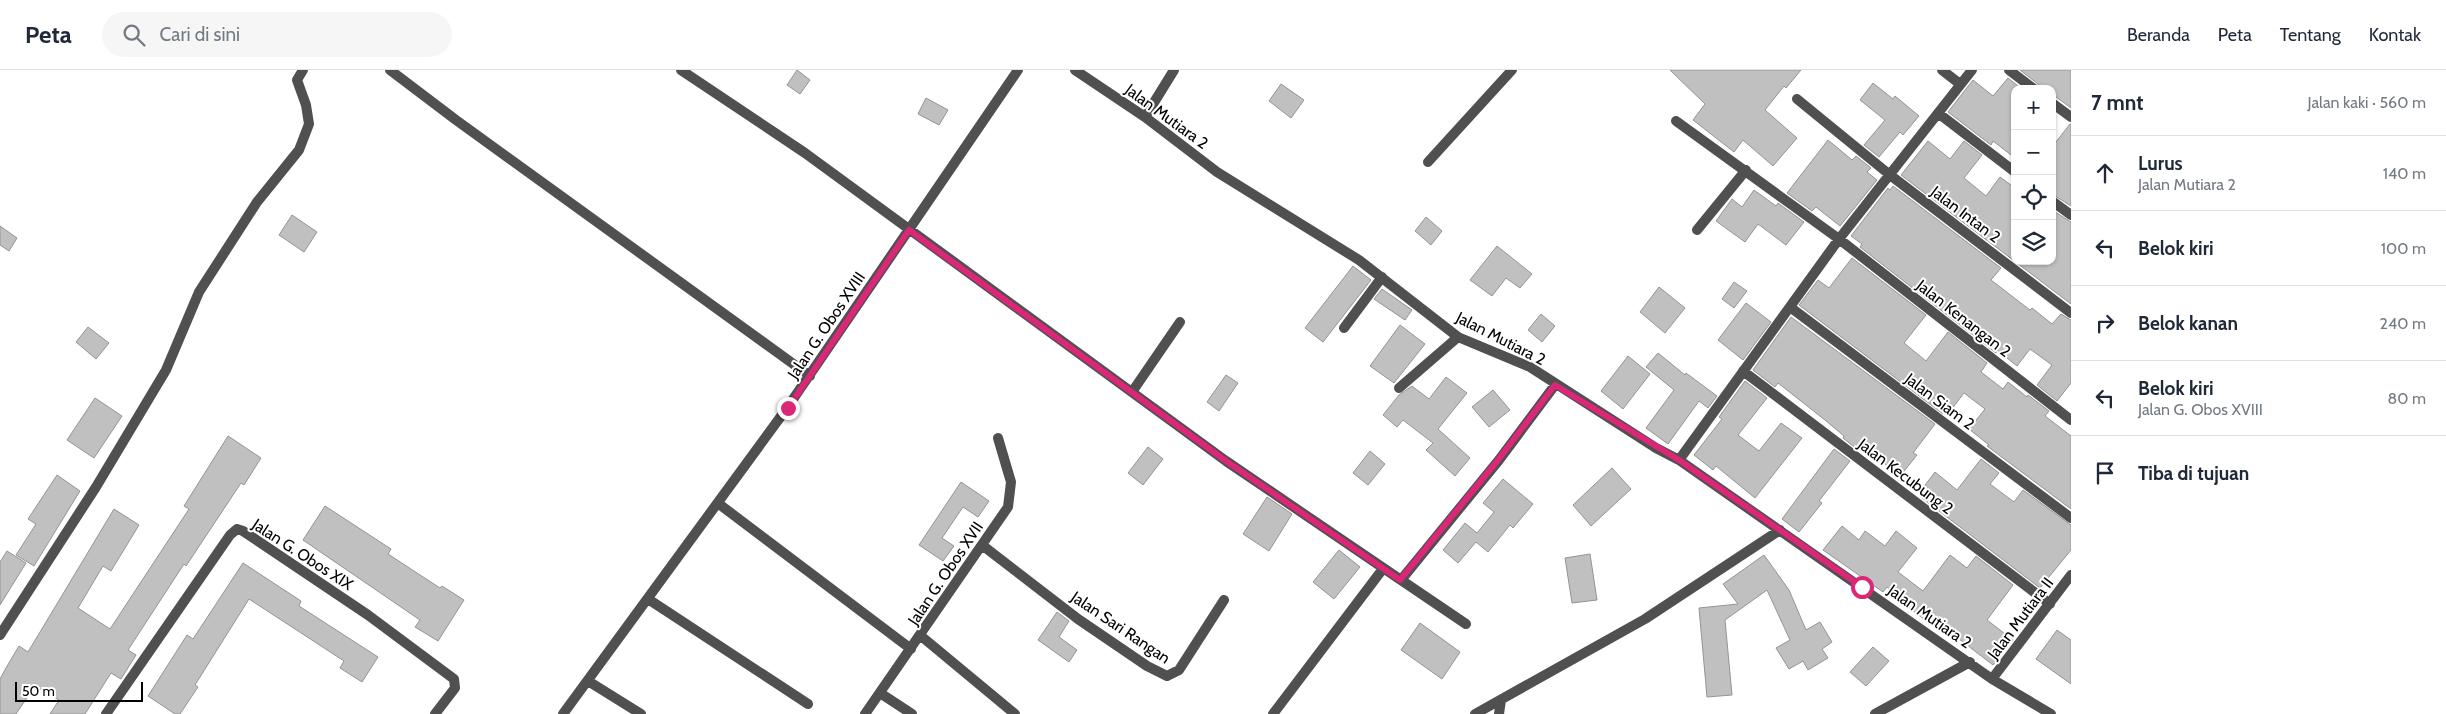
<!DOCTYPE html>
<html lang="id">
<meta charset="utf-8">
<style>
body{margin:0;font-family:Cabin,sans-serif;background:#f6f6f7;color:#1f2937}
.controls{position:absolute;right:15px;top:15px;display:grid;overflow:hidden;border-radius:10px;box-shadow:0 1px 4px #0004}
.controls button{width:45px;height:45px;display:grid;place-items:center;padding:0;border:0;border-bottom:1px solid #e0e1e3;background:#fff;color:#1f2937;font:25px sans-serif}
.scale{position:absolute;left:15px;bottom:12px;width:128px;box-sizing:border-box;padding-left:5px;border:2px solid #000;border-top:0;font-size:14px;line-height:18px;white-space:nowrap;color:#000;-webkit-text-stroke:4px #fff;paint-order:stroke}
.stop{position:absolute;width:15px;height:15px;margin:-11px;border:4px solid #db2777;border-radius:50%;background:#fff}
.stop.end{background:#db2777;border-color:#fff;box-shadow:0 1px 5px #0008}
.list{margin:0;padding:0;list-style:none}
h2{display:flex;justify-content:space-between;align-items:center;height:65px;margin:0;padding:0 20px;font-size:21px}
h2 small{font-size:16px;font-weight:400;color:#747a83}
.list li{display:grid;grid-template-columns:32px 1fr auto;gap:15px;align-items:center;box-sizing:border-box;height:75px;padding:0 20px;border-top:1px solid #e0e1e3}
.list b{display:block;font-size:19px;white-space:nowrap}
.list p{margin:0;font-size:16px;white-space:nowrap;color:#747a83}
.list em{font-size:16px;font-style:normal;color:#747a83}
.icon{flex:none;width:28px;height:28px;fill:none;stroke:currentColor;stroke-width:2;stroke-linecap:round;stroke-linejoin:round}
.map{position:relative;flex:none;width:2071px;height:644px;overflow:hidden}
header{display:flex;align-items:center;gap:30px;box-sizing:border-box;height:70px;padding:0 25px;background:#fff;border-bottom:1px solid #e0e1e3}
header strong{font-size:24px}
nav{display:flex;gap:28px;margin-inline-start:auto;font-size:18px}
.search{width:350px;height:45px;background:#f6f6f7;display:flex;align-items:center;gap:12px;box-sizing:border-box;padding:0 18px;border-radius:28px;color:#747a83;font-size:19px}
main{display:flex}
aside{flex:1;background:#fff}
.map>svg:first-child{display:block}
.building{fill:#c0c0c0;stroke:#949494}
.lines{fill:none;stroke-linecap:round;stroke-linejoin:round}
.street{stroke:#505050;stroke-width:10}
.route{stroke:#db2777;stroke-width:6}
.labels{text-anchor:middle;stroke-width:4;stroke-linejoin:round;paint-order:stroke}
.street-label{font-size:16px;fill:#000;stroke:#fff}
</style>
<header>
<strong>Peta</strong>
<div class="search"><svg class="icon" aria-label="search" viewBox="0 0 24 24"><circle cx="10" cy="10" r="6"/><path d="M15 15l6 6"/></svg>Cari di sini</div>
<nav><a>Beranda</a><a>Peta</a><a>Tentang</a><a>Kontak</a></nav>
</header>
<main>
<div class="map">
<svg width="2071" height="644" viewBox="0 0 2071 644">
<rect width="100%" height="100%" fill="#fff"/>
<path class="building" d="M 797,0 L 810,10 L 800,24 L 787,15 Z
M 1670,0 L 1801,0 L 1786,18 L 1784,16 L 1765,40 L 1797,68 L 1773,96 L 1743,70 L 1734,82 L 1693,50 L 1705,34 Z
M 2020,0 L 2071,0 L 2071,38 L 2052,24 L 2052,19 L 2041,19 L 2038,14 Z
M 2008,8 L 2022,19 L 2015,19 L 2015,88 L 1993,71 L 1991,75 L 1948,42 L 1973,10 L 1993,26 Z
M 1873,13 L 1893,29 L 1895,26 L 1919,46 L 1903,65 L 1900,62 L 1879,87 L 1864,75 L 1885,50 L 1860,30 Z
M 1281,14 L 1304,30 L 1291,48 L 1269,31 Z
M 926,28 L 948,40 L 939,55 L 918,44 Z
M 2070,54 L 2071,54 L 2071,136 L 2052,124 L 2052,77 Z
M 1828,70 L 1852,90 L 1856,86 L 1871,98 L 1867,102 L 1877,110 L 1840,156 L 1816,137 L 1812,141 L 1787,123 Z
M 1928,71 L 1950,89 L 1964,71 L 1982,85 L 1964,108 L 1986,126 L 2000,107 L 2015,118 L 2015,191 L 2052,191 L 2052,140 L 2071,152 L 2071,234 L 1901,105 Z
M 1893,116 L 2001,198 L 1991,210 L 2030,240 L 2032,238 L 2052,254 L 2061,244 L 2071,250 L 2071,313 L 2057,331 L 2037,315 L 2052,295 L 2030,279 L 2017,296 L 1997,280 L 1996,283 L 1860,177 L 1862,174 L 1851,166 L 1888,118 L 1890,120 Z
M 1754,120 L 1776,136 L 1778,133 L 1804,152 L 1786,175 L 1758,154 L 1745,172 L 1716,151 L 1732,129 L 1742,137 Z
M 292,145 L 317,162 L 304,182 L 279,165 Z
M 1426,147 L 1442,161 L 1431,175 L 1415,161 Z
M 0,156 L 17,168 L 9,181 L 0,175 Z
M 1497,176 L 1532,204 L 1520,218 L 1506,208 L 1492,226 L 1470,210 Z
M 1852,188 L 1926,245 L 1904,273 L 1926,291 L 1948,262 L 1987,293 L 1981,302 L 2003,319 L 2008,312 L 2027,327 L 2028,325 L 2049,341 L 2045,346 L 2071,366 L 2071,439 L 1987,376 L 1989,375 L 1969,359 L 1985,339 L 1964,323 L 1948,344 L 1945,341 L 1943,344 L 1799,235 L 1818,210 L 1829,218 Z
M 1353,196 L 1371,210 L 1323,272 L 1305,258 Z
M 1734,212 L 1747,221 L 1734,238 L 1722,229 Z
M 1659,217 L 1685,238 L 1665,263 L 1640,242 Z
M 1382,219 L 1412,240 L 1405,250 L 1374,229 Z
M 1746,233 L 1771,252 L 1743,290 L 1718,270 Z
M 1541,244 L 1555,256 L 1542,272 L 1528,260 Z
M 1791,247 L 1935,354 L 1913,383 L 1917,385 L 1901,405 L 1861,377 L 1858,380 L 1843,368 L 1844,366 L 1825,350 L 1778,313 L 1775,317 L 1753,300 Z
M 1400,255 L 1425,274 L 1394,313 L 1370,296 Z
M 88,257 L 109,273 L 96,289 L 76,272 Z
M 1658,283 L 1685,305 L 1686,303 L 1717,326 L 1708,338 L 1699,331 L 1668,374 L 1646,358 L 1674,320 L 1646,297 Z
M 1628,286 L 1650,304 L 1623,339 L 1601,321 Z
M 1226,305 L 1238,313 L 1219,341 L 1207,332 Z
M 1446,307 L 1467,323 L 1438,359 L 1470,388 L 1455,406 L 1426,380 L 1433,373 L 1403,350 L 1397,357 L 1383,345 L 1399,325 L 1412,316 L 1429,329 Z
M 1745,311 L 1767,328 L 1738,365 L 1759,381 L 1781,353 L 1802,368 L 1755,428 L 1716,396 L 1713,400 L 1694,385 L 1722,349 L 1719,347 Z
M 1493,320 L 1510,340 L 1489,357 L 1472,337 Z
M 95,328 L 122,346 L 94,388 L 67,370 Z
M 228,366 L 261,388 L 244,415 L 241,413 L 186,496 L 184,494 L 128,580 L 136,585 L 121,609 L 111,603 L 85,644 L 50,644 L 59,630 L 35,616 L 16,644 L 0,644 L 0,609 L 6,598 L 19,576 L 28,582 L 114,439 L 139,455 L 111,501 L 103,496 L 78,538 L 110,559 L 189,439 L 184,436 Z
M 1148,377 L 1163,389 L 1143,415 L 1128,403 Z
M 1834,379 L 1850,391 L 1819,431 L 1822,433 L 1799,462 L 1782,449 Z
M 1370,381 L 1385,394 L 1368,415 L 1353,403 Z
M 1981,389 L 1999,403 L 1990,414 L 2014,432 L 2023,420 L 2071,455 L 2071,480 L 2040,518 L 1922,428 L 1924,426 L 1919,423 L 1935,402 L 1957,420 Z
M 1612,398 L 1631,419 L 1591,456 L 1573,435 Z
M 57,405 L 80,421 L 34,496 L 16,485 L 36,454 L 28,449 Z
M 1503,409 L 1533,434 L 1513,458 L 1510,455 L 1488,482 L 1476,472 L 1458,493 L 1443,480 L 1465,453 L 1477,463 L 1494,442 L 1483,433 Z
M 961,412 L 989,431 L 978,447 L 963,437 L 942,468 L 954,476 L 943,491 L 919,475 Z
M 1267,427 L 1292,444 L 1269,481 L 1243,464 Z
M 325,436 L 391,479 L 388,484 L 440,518 L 442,516 L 464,530 L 438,571 L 415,557 L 420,550 L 303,470 Z
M 1842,456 L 1859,470 L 1865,461 L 1885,476 L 1896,461 L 1917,478 L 1898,502 L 1923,521 L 1950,485 L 1967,498 L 1976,486 L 2013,515 L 1987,550 L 2013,570 L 1993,595 L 1946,559 L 1944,562 L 1925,547 L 1924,549 L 1909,538 L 1911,536 L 1887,517 L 1883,522 L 1823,480 Z
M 1339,480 L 1360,497 L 1334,529 L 1313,512 Z
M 7,481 L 26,493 L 0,535 L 0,492 Z
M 1590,484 L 1597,530 L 1572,533 L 1565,488 Z
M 1764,485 L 1789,520 L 1806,560 L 1820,552 L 1832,572 L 1822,579 L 1828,588 L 1808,600 L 1803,591 L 1789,599 L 1776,578 L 1790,570 L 1767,520 L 1725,550 L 1732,625 L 1707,627 L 1699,538 L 1738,534 L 1723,514 Z
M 243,493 L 301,531 L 299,536 L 378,587 L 362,612 L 340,598 L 344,591 L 249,529 L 195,615 L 198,617 L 180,644 L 175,644 L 148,626 L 187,565 L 193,569 Z
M 1057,542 L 1069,551 L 1059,567 L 1077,580 L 1069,592 L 1038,570 Z
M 1420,553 L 1460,582 L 1442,609 L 1401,580 Z
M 2057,560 L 2071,570 L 2071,614 L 2036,589 Z
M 1873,577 L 1889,591 L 1866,616 L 1850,602 Z"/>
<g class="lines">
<path class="street" d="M 390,0 L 456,50 L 810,306
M 681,0 L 805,83 L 1226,391 L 1401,510 L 1499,390 L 1555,315
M 1075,0 L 1145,47 L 1217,102 L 1359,190 L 1458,267 L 1530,297 L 1656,378 L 1679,390 L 1992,609 L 2051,644
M 1942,0 L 1960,14
M 2009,0 L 2034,19
M 1797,29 L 1890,105 L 2071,243
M 2052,33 L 2071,47
M 1938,43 L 2015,102
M 1145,47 L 1174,0
M 1676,51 L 1839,169 L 2071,350
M 1428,92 L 1512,0
M 2052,131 L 2071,145
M 1697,160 L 1746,100
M 1790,237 L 2071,448
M 1344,258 L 1382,207
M 1743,301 L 2050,534
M 1399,318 L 1458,267
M 1132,322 L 1180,252
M 1679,390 L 1839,169 L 1972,0
M 719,434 L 911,579
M 982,475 L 1078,549 L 1147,596 L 1167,606 L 1179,600 L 1224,530
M 1401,510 L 1466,554
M 648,529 L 808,634
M 0,565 L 96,417 L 166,300 L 199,222 L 257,132 L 299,80 L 309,54 L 306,35 L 297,10 L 303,0
M 921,566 L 1015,644
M 1992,609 L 2071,505
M 588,611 L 641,644
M 880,623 L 912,644
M 106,644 L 230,465 L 237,459 L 243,461 L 368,545 L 454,609 L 455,618 L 435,644
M 563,644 L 787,338 L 1018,0
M 865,644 L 1008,437 L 1011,412 L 998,368
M 1273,644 L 1382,500
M 1475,644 L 1645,549 L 1780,460
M 1499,644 L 1501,630
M 1875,644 L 1970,592"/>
</g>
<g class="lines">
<path class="route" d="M 788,338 L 909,160 L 1226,391 L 1400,510 L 1498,390 L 1555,315 L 1679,390 L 1862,517"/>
</g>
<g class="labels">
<g class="street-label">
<text transform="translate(1167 46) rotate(36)" y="6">Jalan Mutiara 2</text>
<text transform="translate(1966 144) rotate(37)" y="6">Jalan Intan 2</text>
<text transform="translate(1964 248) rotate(38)" y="6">Jalan Kenangan 2</text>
<text transform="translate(826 255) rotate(-56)" y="6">Jalan G. Obos XVIII</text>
<text transform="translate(1501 268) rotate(27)" y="6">Jalan Mutiara 2</text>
<text transform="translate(1940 331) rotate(37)" y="6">Jalan Siam 2</text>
<text transform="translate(1906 406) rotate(37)" y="6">Jalan Kecubung 2</text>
<text transform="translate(303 484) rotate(33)" y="6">Jalan G. Obos XIX</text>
<text transform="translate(945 503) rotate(-56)" y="6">Jalan G. Obos XVII</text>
<text transform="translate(1930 546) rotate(35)" y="6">Jalan Mutiara 2</text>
<text transform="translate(2020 548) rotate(-53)" y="6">Jalan Mutiara II</text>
<text transform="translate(1121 557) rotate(34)" y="6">Jalan Sari Rangan</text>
</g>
</g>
</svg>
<div class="controls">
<button>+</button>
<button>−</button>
<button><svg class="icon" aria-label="locate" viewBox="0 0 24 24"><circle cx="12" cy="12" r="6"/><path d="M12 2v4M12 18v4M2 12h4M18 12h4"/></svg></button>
<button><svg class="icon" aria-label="layers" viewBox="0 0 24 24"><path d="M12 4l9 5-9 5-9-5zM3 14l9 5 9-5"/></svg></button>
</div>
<div class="scale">50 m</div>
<div class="stop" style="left:1862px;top:517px"></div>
<div class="stop end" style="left:788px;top:338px"></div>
</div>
<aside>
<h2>7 mnt<small>Jalan kaki · 560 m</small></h2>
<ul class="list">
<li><svg class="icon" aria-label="ahead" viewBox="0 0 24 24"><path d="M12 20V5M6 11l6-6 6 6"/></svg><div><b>Lurus</b><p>Jalan Mutiara 2</p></div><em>140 m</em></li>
<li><svg class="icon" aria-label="left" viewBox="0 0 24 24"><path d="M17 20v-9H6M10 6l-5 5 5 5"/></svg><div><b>Belok kiri</b></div><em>100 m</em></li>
<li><svg class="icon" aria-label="right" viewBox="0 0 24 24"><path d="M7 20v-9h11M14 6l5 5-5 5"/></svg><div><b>Belok kanan</b></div><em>240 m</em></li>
<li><svg class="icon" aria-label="left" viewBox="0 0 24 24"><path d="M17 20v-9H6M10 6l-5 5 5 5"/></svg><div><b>Belok kiri</b><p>Jalan G. Obos XVIII</p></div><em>80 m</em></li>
<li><svg class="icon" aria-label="arrive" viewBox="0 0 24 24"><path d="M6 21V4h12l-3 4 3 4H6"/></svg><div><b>Tiba di tujuan</b></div></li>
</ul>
</aside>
</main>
